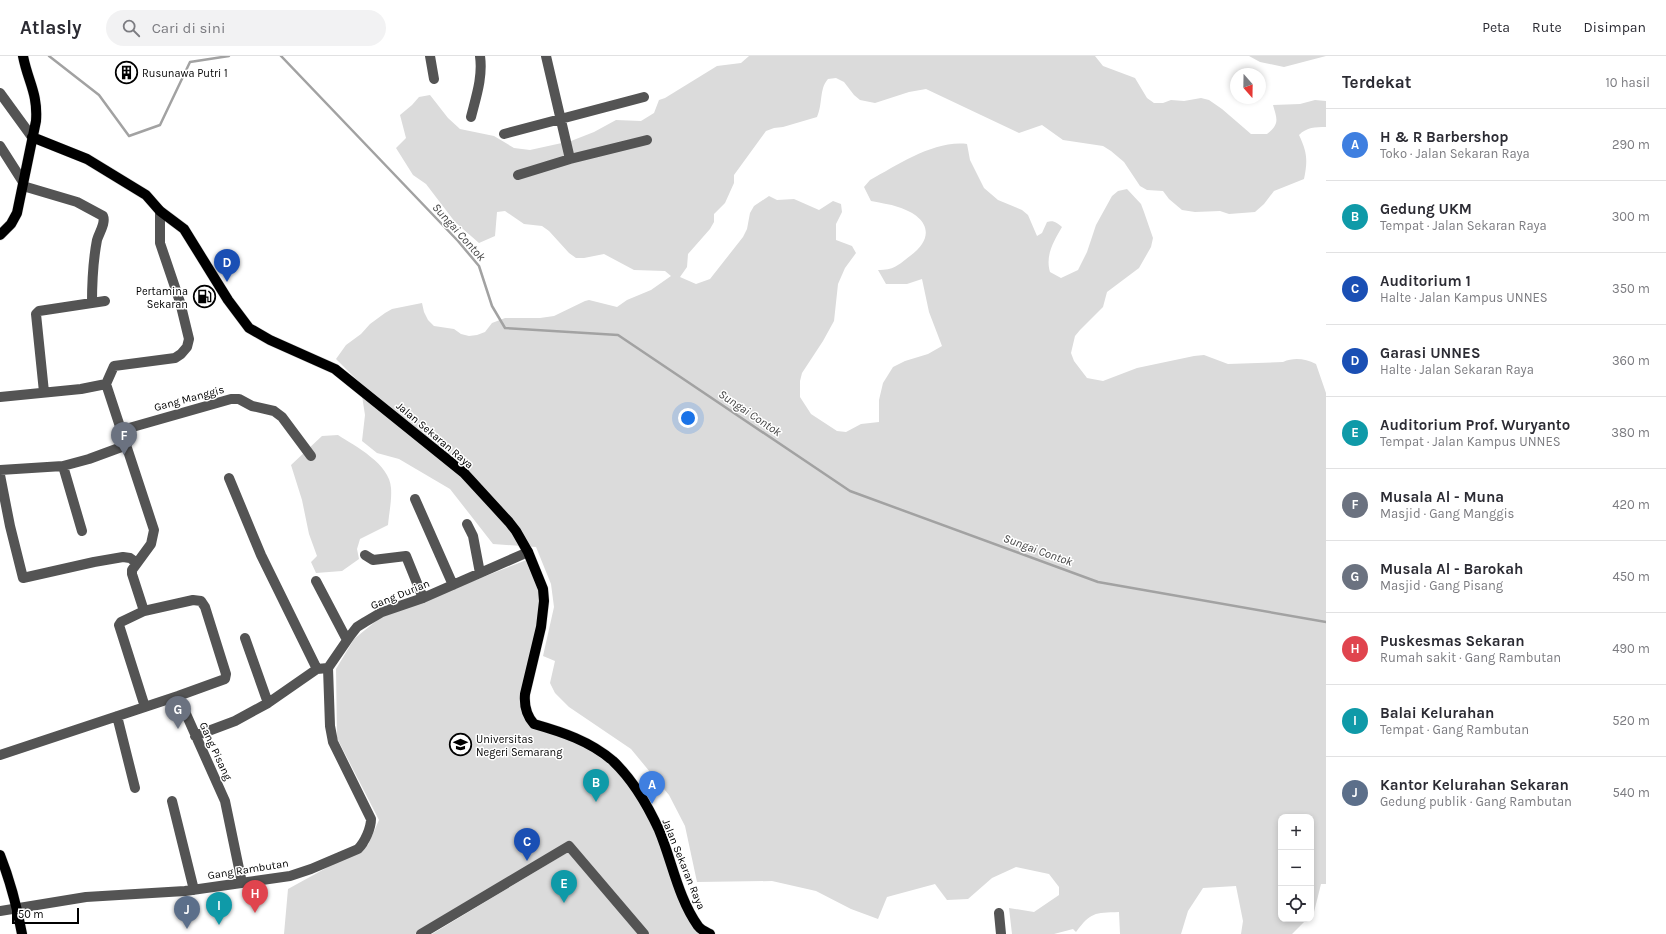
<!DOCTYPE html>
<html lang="id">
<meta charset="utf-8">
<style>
body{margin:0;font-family:Karla,sans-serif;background:#f2f2f3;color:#2b2b33}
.controls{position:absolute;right:12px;bottom:12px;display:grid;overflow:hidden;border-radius:8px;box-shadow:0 2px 6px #0003}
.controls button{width:36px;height:36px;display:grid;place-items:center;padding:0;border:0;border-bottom:1px solid #e1e1e2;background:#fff;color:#2b2b33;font:20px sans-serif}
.compass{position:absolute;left:1230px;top:12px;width:36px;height:36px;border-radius:50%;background:#fff;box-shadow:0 2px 6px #0003;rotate:160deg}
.scale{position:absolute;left:12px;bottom:10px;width:67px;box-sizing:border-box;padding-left:4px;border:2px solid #000;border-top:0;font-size:11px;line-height:14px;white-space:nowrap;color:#000;-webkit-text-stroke:3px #fff;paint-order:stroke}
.you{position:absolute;left:688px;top:362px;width:14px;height:14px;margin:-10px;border:3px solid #fff;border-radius:50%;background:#1a73e8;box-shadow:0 0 0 6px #1a73e833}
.badge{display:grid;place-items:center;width:26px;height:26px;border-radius:50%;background:#0f766e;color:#fff;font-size:13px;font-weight:700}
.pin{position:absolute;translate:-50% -33px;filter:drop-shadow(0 1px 2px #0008)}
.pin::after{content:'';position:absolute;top:21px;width:14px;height:12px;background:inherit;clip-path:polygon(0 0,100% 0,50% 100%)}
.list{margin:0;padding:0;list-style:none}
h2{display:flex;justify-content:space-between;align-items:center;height:52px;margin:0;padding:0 16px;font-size:17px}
h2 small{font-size:13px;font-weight:400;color:#7c7c81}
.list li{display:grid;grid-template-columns:26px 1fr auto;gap:12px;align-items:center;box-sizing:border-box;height:72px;padding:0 16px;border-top:1px solid #e1e1e2}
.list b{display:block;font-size:15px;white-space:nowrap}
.list p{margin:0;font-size:13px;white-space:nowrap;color:#7c7c81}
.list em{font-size:13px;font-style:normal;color:#7c7c81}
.icon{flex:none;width:22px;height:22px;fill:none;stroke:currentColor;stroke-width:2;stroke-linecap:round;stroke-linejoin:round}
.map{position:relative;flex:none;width:1326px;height:878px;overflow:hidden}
header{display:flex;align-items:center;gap:24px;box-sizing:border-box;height:56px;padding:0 20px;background:#fff;border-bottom:1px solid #e1e1e2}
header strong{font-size:19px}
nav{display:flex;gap:22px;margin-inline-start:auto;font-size:14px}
.search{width:280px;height:36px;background:#f2f2f3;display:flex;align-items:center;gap:10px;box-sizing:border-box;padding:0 14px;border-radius:22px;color:#7c7c81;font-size:15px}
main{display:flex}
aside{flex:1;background:#fff}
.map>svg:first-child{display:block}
.green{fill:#dbdbdb}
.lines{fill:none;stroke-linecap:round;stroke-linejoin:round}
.stream{stroke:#a2a2a2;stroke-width:2.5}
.major-casing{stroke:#dbdbdb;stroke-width:11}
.minor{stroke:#545454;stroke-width:10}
.major{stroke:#000;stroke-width:10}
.labels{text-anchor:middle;stroke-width:3;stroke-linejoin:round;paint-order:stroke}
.poi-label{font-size:11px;fill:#000;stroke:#fff;text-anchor:start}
.street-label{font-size:11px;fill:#000;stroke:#fff}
.water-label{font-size:12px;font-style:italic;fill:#434343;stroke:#fff}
</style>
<header>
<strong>Atlasly</strong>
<div class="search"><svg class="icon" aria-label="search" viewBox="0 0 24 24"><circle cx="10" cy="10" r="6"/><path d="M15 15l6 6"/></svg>Cari di sini</div>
<nav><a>Peta</a><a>Rute</a><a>Disimpan</a></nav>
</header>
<main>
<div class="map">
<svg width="1326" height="878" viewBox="0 0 1326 878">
<rect width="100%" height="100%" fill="#fff"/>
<path class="green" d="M 749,0 L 1095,0 L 1103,10 L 1135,22 L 1147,42 L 1154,47 L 1163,47 L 1171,44 L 1184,45 L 1201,42 L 1209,44 L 1222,53 L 1251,78 L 1267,78 C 1280,68 1277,63 1273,49 L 1300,48 L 1315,44 L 1326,45 L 1326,71 C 1315,71 1307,71 1299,79 C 1307,96 1308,104 1304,123 L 1274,135 L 1264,148 L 1255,156 L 1229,158 L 1220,155 L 1195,156 L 1182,154 L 1169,143 L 1163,135 L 1147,134 L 1140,130 L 1124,106 L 1111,95 L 1103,90 L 1063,84 L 1042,69 L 1019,77 L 926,33 L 909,36 L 875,47 L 860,44 L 854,39 L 844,26 L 836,22 L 828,23 C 819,33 823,48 817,61 L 783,71 L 774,72 L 766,75 L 734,119 L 734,127 L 725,147 L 714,158 L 714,166 L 710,173 L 688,198 L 687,211 L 680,221 L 696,228 L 710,223 L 743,181 L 747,173 L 750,157 L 754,150 L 769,140 L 777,144 L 794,143 L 819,154 L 833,145 L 841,148 L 842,156 L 836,168 L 836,184 L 852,190 L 856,197 L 845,212 L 838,228 L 834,265 L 823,285 L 802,317 L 800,325 L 800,341 L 811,358 L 837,375 L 846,376 L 861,368 L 879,366 L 879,344 L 883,327 L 893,311 L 905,305 L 928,298 L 942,290 L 929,256 L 922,223 L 907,228 L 886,228 L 878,214 C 894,214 897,210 910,200 C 937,180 927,160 898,151 C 890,148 880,147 871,145 L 864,131 L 870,124 C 898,109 934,84 967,88 L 970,104 L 984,132 L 998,144 L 1022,154 L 1028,159 L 1037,180 L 1042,177 L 1047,166 C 1054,164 1057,167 1062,171 C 1054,185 1045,199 1050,216 L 1061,222 L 1078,214 L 1087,196 L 1096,169 L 1112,140 L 1118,135 L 1127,133 L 1141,148 L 1144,156 L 1153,182 L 1151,191 L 1139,212 L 1107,236 L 1103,251 L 1080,274 L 1075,280 L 1071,297 L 1074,305 L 1087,322 L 1103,325 L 1137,312 L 1194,300 L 1204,299 L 1228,308 L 1283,306 C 1295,301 1305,303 1316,308 L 1326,337 L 1326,828 L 1321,828 L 1314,856 L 1311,859 L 1311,761 L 1281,761 L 1281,863 L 1307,863 L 1292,878 L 1241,878 L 1243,865 L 1236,830 L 1203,832 L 1188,855 L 1181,878 L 1120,878 L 1119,856 C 1094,857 1091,856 1076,876 L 1073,873 L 1054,878 L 1012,878 L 1009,852 L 1034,856 L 1059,839 L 1059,831 L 1049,818 L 1016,811 L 992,822 L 968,843 L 947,844 L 935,828 L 887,841 L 878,863 L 851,853 L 816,835 L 772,825 L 697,826 L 685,770 L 669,739 L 631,693 L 569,651 L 555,637 L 550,627 L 555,605 L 543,600 L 554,551 L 551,528 L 536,491 L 493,488 L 450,433 L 399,403 L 377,397 L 362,385 L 365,359 L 360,327 L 336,303 L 346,289 L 361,278 L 370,268 L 385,257 L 392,253 L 422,247 L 424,256 L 428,264 L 434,270 L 454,273 L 461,278 L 469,280 L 477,279 L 485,276 L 492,267 L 505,262 L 540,262 L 554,260 L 585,245 L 589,244 L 617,251 L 627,244 L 651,234 L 671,220 L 665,215 L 634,214 L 604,198 L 584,202 L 576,202 L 569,197 L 549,175 L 542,170 L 524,168 L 505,155 L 497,156 L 495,180 L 479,187 L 455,166 L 426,128 L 413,119 L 396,92 L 406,82 L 400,59 L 412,49 L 419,41 L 430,39 L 448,62 L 460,73 L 494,80 L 514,92 L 530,94 L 571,85 L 594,76 L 616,64 L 641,65 L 654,57 L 659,44 L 665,42 L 717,10 L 741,7 Z
M 1249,0 L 1326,0 L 1284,11 L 1260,6 Z
M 338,379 C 355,390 390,408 391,432 C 392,444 389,457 388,469 L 360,483 L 357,493 L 359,503 L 342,515 L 316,517 L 311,506 L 317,500 L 309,478 L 302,444 L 291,409 L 322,380 Z
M 529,503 L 542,544 L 526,663 C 555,676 589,687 612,710 C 623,721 632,733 641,746 L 705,878 L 648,878 L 570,787 L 415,878 L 284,878 L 288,833 L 368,789 L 379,764 L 337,682 L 336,613 L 354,583 L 381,561 Z
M 570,795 L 641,878 L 432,878 Z"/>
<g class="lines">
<path class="stream" d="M 49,0 L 99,39 L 129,80 L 160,69 L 190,6 L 229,0
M 281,0 L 458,185 L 479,210 L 492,250 L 505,272 L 618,279 L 850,435 L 1098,526 L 1326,566"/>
<defs>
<path id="major" d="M 32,81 L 87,103 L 146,139 L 160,155 L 184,173 L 228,244 L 249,272 L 270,284 L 335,313 L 464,417 L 509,466 L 516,475 L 528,496 L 543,533 L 544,545 L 541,571 L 525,638 C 524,649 526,659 534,668 C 562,676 590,685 613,705 C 632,723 648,750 659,774 C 672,805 678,842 698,870 C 701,874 706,876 710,878
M 0,179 L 11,168 L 17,157 L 36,65 C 38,37 28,26 23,0
M 0,799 C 10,824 17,851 22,878"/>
</defs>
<use href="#major" class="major-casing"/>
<path class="minor" d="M 430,0 L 434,23
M 546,0 L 570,103
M 0,37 L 32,81
M 471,61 C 476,41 483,21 480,0
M 504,78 L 644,41
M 0,90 L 23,126
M 518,119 L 570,103 L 647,84
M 23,130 L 77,146 L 103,160 C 106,167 99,177 97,184 C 93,205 92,225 92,247
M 44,336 L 36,258 L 39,255 L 105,245
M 0,341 L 81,333 L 106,328
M 122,374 L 231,343 L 239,343 L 252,350 L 274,355 L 282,361 L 311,400
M 63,410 L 82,475
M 0,414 L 63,410 L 89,403 L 127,389
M 0,419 L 10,470 L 23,522 L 94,506 L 123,501 L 130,502 L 137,507
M 229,422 L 261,499 L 317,613
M 415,443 L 453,529
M 467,468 L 473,480 L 480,517
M 365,499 L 373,504 L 406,500 L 423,542
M 316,525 L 347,584
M 245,582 L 268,647
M 178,640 L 225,745 L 242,827
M 145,651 L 119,569 L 121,566 L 144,555 L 132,518 L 132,514 L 151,488 L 154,474 L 106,328 L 114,310 L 175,302 L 181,298 L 187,291 L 189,283 L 180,246 L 160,187 L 160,155
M 117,660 L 135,732
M 195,680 L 235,665 L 268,647 L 317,613 L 328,612 L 350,580 L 357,571 L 365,566 L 382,556 L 423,542 L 528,496
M 0,699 L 178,640 L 225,623 L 226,618 L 205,551 L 201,545 L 193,544 L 144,555
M 172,745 L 194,834
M 0,855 L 86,841 L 185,835 L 290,820 L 311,813 L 358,793 C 365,786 371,772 371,763 L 333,686 L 330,670 L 328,612
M 999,857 L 1001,878
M 421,878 L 569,790 L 644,878"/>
<use href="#major" class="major"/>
</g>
<defs>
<symbol id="building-ring" viewBox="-11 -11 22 22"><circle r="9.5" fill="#fff" stroke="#000" stroke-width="1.5"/><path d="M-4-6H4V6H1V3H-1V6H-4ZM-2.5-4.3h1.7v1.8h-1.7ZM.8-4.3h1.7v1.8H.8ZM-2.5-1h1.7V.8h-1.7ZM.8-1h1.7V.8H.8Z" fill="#000"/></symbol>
<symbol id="fuel-ring" viewBox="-11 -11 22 22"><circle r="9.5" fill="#fff" stroke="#000" stroke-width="1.5"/><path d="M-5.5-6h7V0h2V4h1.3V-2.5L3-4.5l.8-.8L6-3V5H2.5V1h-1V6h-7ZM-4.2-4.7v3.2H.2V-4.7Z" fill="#000"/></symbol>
<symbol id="university-ring" viewBox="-11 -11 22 22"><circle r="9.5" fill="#fff" stroke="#000" stroke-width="1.5"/><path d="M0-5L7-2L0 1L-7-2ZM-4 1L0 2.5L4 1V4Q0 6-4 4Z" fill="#000"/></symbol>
</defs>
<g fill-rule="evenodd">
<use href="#building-ring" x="114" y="4" width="25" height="25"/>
<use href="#fuel-ring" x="192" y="228" width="25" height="25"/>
<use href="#university-ring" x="448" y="676" width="25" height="25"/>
</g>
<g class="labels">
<g class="poi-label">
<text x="142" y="21">Rusunawa Putri 1</text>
<text x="188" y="239" text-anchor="end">Pertamina<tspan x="188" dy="13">Sekaran</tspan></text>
<text x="476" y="687">Universitas<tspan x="476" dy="13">Negeri Semarang</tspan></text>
</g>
<g class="street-label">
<text transform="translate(189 342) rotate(-15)" y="4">Gang Manggis</text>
<text transform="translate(435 379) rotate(40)" y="4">Jalan Sekaran Raya</text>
<text transform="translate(400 538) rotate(-22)" y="4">Gang Durian</text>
<text transform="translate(216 695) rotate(65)" y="4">Gang Pisang</text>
<text transform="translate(684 808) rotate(68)" y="4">Jalan Sekaran Raya</text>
<text transform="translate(248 813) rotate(-9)" y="4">Gang Rambutan</text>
</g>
<g class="water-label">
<text transform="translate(459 176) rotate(48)" y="4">Sungai Contok</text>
<text transform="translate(750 357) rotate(34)" y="4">Sungai Contok</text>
<text transform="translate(1038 494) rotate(20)" y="4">Sungai Contok</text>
</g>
</g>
</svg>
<div class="controls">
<button>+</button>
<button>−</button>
<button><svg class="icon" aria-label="locate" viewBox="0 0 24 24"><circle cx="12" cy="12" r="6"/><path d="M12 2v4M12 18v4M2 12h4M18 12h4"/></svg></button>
</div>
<svg class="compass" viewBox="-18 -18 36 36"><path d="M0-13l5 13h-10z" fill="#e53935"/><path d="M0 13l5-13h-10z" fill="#7c7c81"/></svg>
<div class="scale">50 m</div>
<div class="you"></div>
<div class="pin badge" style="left:652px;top:748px;background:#3f7fe0">A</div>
<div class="pin badge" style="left:596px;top:746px;background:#0f9aa8">B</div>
<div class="pin badge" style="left:527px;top:805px;background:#1a4fb4">C</div>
<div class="pin badge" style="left:227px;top:226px;background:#1a4fb4">D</div>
<div class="pin badge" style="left:564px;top:847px;background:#0f9aa8">E</div>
<div class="pin badge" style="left:124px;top:399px;background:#6b7280">F</div>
<div class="pin badge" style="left:178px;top:673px;background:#6b7280">G</div>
<div class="pin badge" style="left:255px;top:857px;background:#e0444e">H</div>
<div class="pin badge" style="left:219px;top:869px;background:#0f9aa8">I</div>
<div class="pin badge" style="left:187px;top:873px;background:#5c6f8a">J</div>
</div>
<aside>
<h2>Terdekat<small>10 hasil</small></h2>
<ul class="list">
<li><span class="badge" style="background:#3f7fe0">A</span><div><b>H &amp; R Barbershop</b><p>Toko · Jalan Sekaran Raya</p></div><em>290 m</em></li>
<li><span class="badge" style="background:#0f9aa8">B</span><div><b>Gedung UKM</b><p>Tempat · Jalan Sekaran Raya</p></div><em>300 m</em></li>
<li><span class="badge" style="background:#1a4fb4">C</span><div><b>Auditorium 1</b><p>Halte · Jalan Kampus UNNES</p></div><em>350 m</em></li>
<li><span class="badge" style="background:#1a4fb4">D</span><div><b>Garasi UNNES</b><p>Halte · Jalan Sekaran Raya</p></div><em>360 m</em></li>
<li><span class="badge" style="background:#0f9aa8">E</span><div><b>Auditorium Prof. Wuryanto</b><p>Tempat · Jalan Kampus UNNES</p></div><em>380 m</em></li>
<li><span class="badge" style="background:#6b7280">F</span><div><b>Musala Al - Muna</b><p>Masjid · Gang Manggis</p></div><em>420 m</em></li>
<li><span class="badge" style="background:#6b7280">G</span><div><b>Musala Al - Barokah</b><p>Masjid · Gang Pisang</p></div><em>450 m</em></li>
<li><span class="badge" style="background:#e0444e">H</span><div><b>Puskesmas Sekaran</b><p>Rumah sakit · Gang Rambutan</p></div><em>490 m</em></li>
<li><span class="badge" style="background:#0f9aa8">I</span><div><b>Balai Kelurahan</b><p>Tempat · Gang Rambutan</p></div><em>520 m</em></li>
<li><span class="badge" style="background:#5c6f8a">J</span><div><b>Kantor Kelurahan Sekaran</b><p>Gedung publik · Gang Rambutan</p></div><em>540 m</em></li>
</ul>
</aside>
</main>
